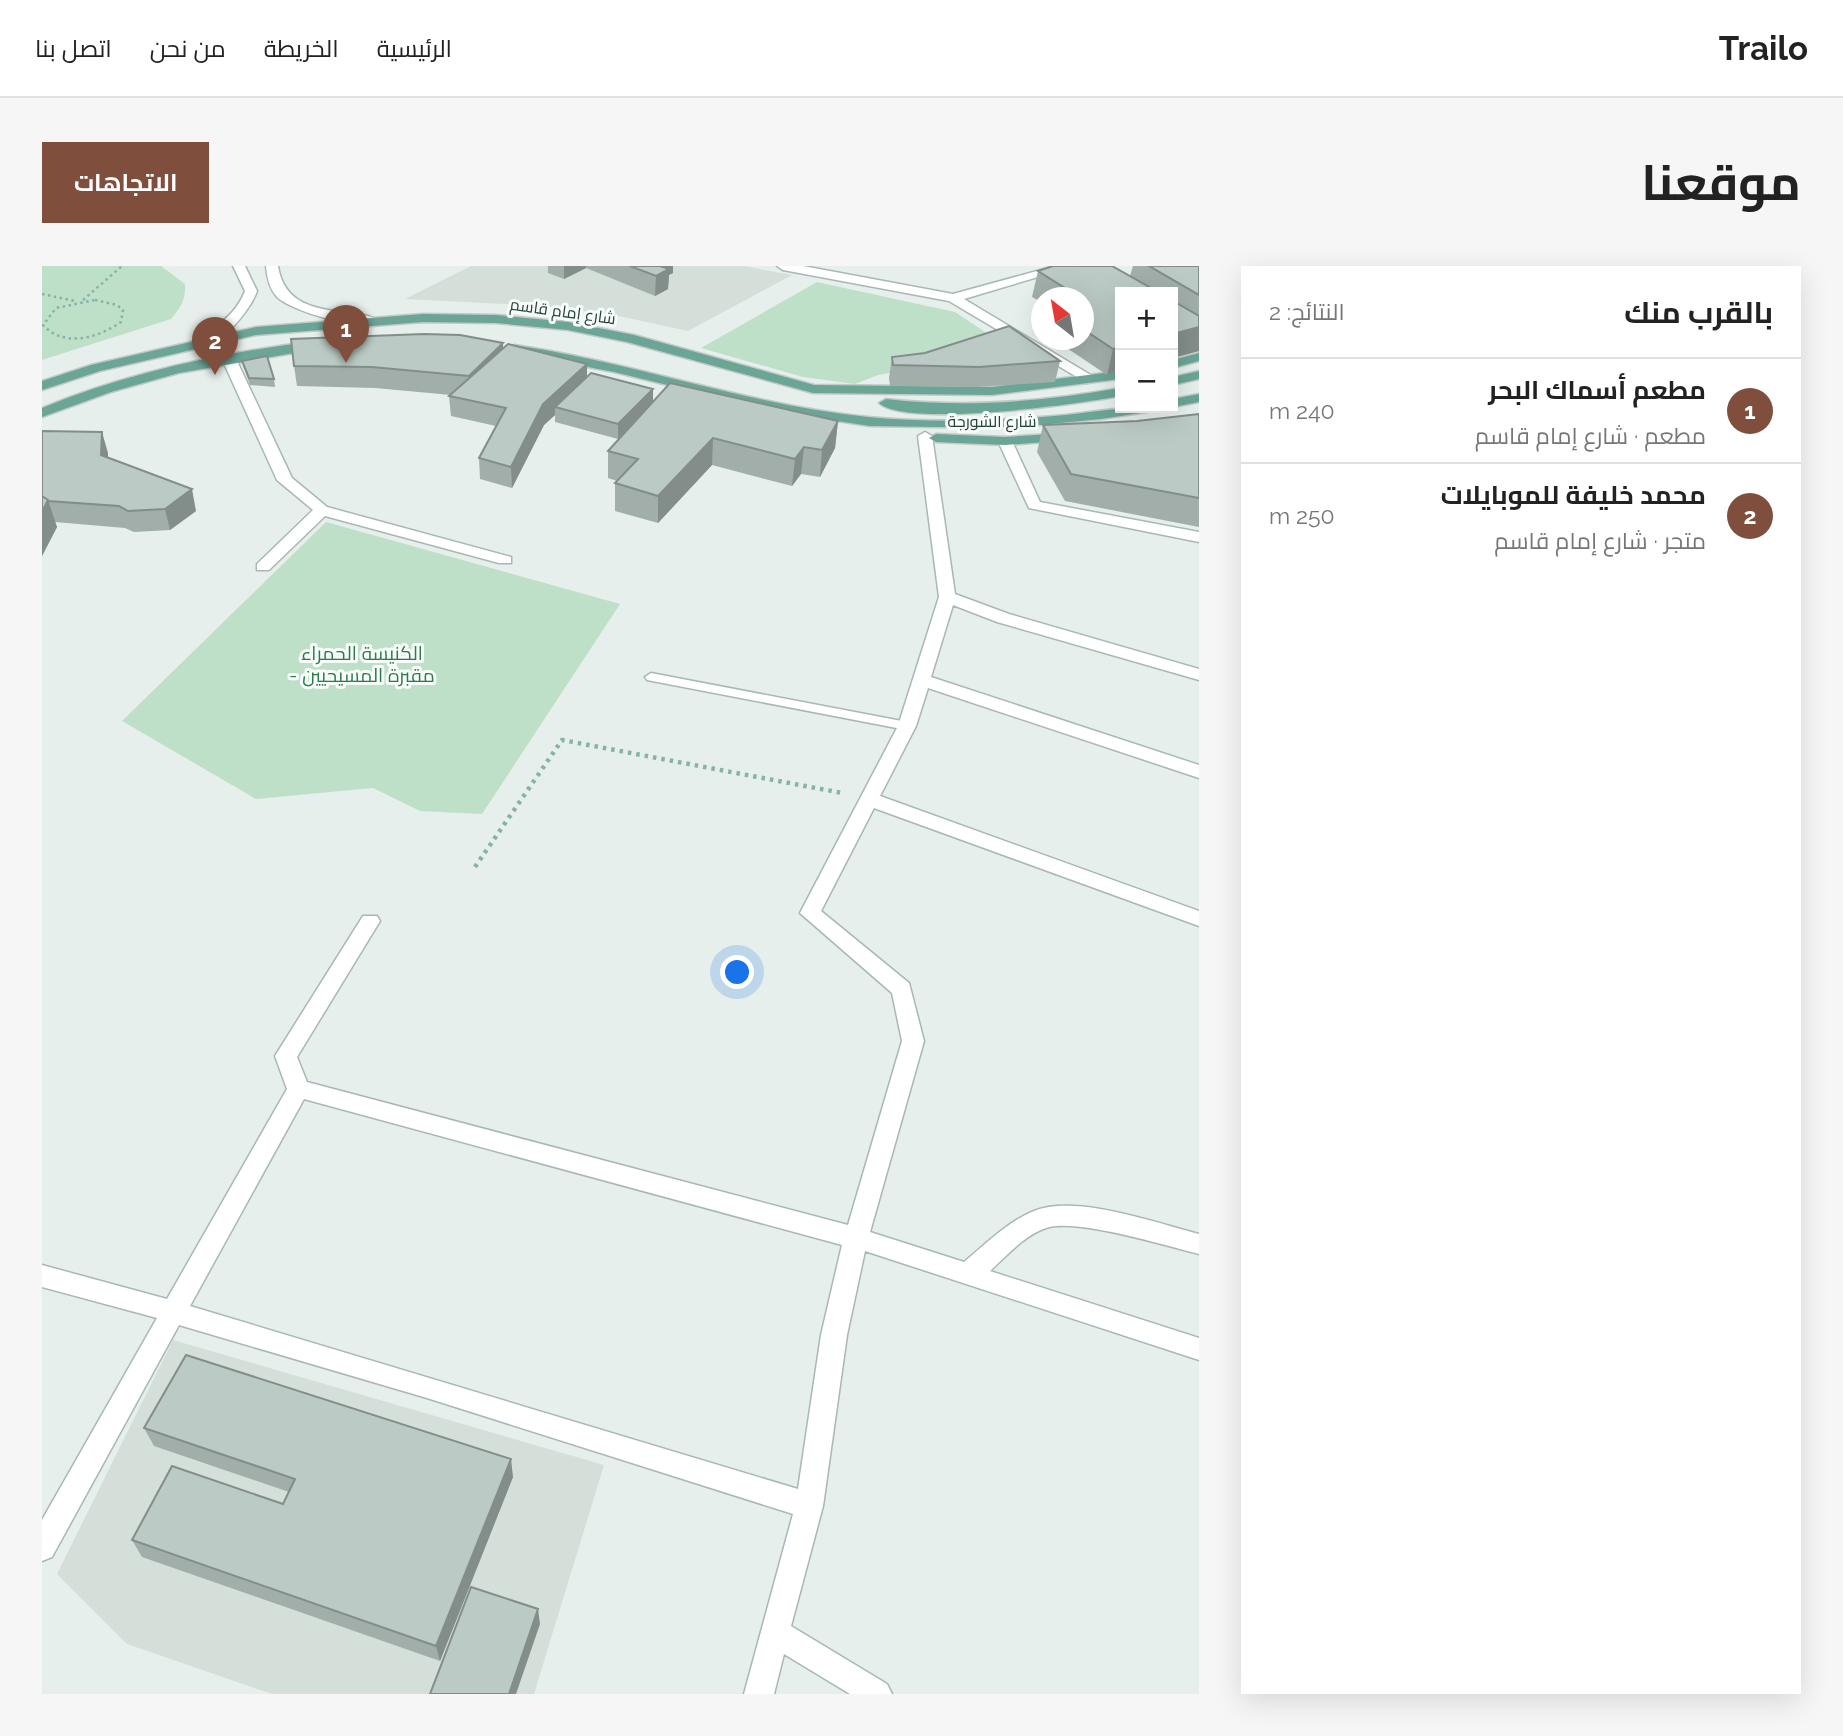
<!DOCTYPE html>
<html lang="ar">
<meta charset="utf-8">
<style>
body{margin:0;font-family:Raleway,Cairo,sans-serif;background:#f6f6f6;color:#222;direction:rtl}
.controls{position:absolute;right:21px;top:21px;display:grid;overflow:hidden;border-radius:0px;box-shadow:0 7px 28px #0002}
.controls button{width:63px;height:63px;display:grid;place-items:center;padding:0;border:0;border-bottom:2px solid #e0e0e0;background:#fff;color:#222;font:35px sans-serif}
.compass{position:absolute;left:989px;top:21px;width:63px;height:63px;border-radius:50%;background:#fff;box-shadow:0 7px 28px #0002;rotate:329deg}
.you{position:absolute;left:696px;top:707px;width:24px;height:24px;margin:-18px;border:5px solid #fff;border-radius:50%;background:#1a73e8;box-shadow:0 0 0 10px #1a73e833}
.badge{display:grid;place-items:center;width:46px;height:46px;border-radius:50%;background:#804e3d;color:#fff;font-size:23px;font-weight:700}
.pin{position:absolute;translate:-50% -58px;filter:drop-shadow(0 2px 4px #0008)}
.pin::after{content:'';position:absolute;top:37px;width:24px;height:21px;background:inherit;clip-path:polygon(0 0,100% 0,50% 100%)}
.list{margin:0;padding:0;list-style:none}
h2{display:flex;justify-content:space-between;align-items:center;height:91px;margin:0;padding:0 28px;font-size:30px}
h2 small{font-size:23px;font-weight:400;color:#767676}
.list li{display:grid;grid-template-columns:46px 1fr auto;gap:21px;align-items:center;box-sizing:border-box;height:105px;padding:0 28px;border-top:2px solid #e0e0e0}
.list b{display:block;font-size:26px;white-space:nowrap}
.list p{margin:0;font-size:23px;white-space:nowrap;color:#767676}
.list em{font-size:23px;font-style:normal;color:#767676}
.map{position:relative;flex:none;width:1157px;height:1428px;overflow:hidden;direction:ltr;border-radius:0px}
header{display:flex;align-items:center;gap:42px;box-sizing:border-box;height:98px;padding:0 35px;background:#fff;border-bottom:2px solid #e0e0e0}
header strong{font-size:33px}
nav{display:flex;gap:38px;margin-inline-start:auto;font-size:24px}
.intro{display:flex;align-items:center;justify-content:space-between;box-sizing:border-box;height:168px;padding:0 42px}
h1{margin:0;font-size:49px}
.button{padding:18px 32px;border-radius:0px;background:#804e3d;color:#fff;font-size:24px;font-weight:700}
main{display:flex;gap:42px;padding:0 42px}
aside{flex:1;background:#fff;border-radius:0px;box-shadow:0 7px 28px #0002}
.map>svg:first-child{display:block}
.built{fill:#d4dfda}
.green{fill:#bfe0c8}
.lines{fill:none;stroke-linecap:round;stroke-linejoin:round}
.service-casing{stroke:#a8b8b2;stroke-width:3}
.minor-casing{stroke:#a8b8b2;stroke-width:3}
.tertiary-casing{stroke:#a8b8b2;stroke-width:3}
.primary-casing{stroke:#c2cac8;stroke-width:3}
.path-far1{stroke:#86b3a5;stroke-width:2.5;stroke-dasharray:2.5 3.5;stroke-linecap:butt}
.path{stroke:#86b3a5;stroke-width:4.5;stroke-dasharray:3.5 5;stroke-linecap:butt}
.service{fill:#fff;fill-rule:evenodd}
.minor{fill:#fff;fill-rule:evenodd}
.tertiary{fill:#fff;fill-rule:evenodd}
.primary{fill:#6aa596;fill-rule:evenodd}
.wall{fill:#a1aea9}
.shaded-wall{fill:#838d89}
.building{fill:#bbcac4;stroke:#838d89;stroke-width:2}
.labels{text-anchor:middle;stroke-width:6;stroke-linejoin:round;paint-order:stroke}
.far-street-label{font-size:16px;fill:#24423a;stroke:#f7fbf9}
.park-label{font-size:19px;fill:#2d7a4b;stroke:#f7fbf9}
</style>
<header>
<strong>Trailo</strong>
<nav><a>الرئيسية</a><a>الخريطة</a><a>من نحن</a><a>اتصل بنا</a></nav>
</header>
<div class="intro"><h1>موقعنا</h1><a class="button">الاتجاهات</a></div>
<main>
<aside>
<h2>بالقرب منك<small>النتائج: 2</small></h2>
<ul class="list">
<li><span class="badge">1</span><div><b>مطعم أسماك البحر</b><p>مطعم · شارع إمام قاسم</p></div><em>240 m</em></li>
<li><span class="badge">2</span><div><b>محمد خليفة للموبايلات</b><p>متجر · شارع إمام قاسم</p></div><em>250 m</em></li>
</ul>
</aside>
<div class="map">
<svg width="1157" height="1428" viewBox="0 0 1157 1428">
<rect width="100%" height="100%" fill="#e6efeb"/>
<path class="built" d="M 429,0 L 702,0 L 750,9 L 646,65 L 572,49 L 504,40 L 363,33 Z
M 131,1074 L 562,1199 L 492,1428 L 230,1428 L 85,1378 L 15,1308 Z"/>
<path class="green" d="M 0,0 L 119,0 L 143,18 C 144,33 139,41 129,53 L 0,94 Z
M 775,16 L 913,46 L 958,76 L 887,100 L 836,109 L 813,118 L 761,111 L 659,82 Z
M 284,256 L 578,338 L 440,548 L 378,545 L 331,522 L 214,533 L 80,455 Z"/>
<g class="lines">
<defs>
<path id="service" d="M 609,407 L 865,456 L 871,460 L 865,464 L 605,414 L 603,411 Z"/>
<path id="minor" d="M 735,0 L 761,0 L 911,28 L 1013,0 L 1033,0 L 922,33 L 1057,114 L 1045,117 L 907,35 L 741,4 Z
M 182,90 L 194,93 L 250,212 L 285,241 L 469,291 L 469,297 L 457,297 L 283,250 L 227,304 L 215,304 L 215,298 L 271,244 L 235,214 L 180,93 Z
M 883,166 L 890,170 L 913,328 L 967,348 L 1157,403 L 1157,414 L 955,356 L 911,339 L 889,411 L 1157,499 L 1157,512 L 886,422 L 874,460 L 838,530 L 1157,645 L 1157,660 L 832,542 L 779,645 L 867,717 L 882,775 L 828,966 L 922,996 C 944,978 965,956 992,945 C 1034,928 1114,957 1157,968 L 1157,988 C 1123,980 1035,952 1004,962 C 983,969 964,990 948,1005 L 1157,1072 L 1157,1094 L 823,985 L 805,1069 L 781,1240 L 749,1360 L 845,1418 L 850,1428 L 808,1428 L 742,1388 L 732,1428 L 702,1428 L 751,1248 L 385,1132 L 137,1059 L 10,1291 L 0,1295 L 0,1254 L 115,1052 L 0,1021 L 0,999 L 125,1033 L 245,823 L 233,790 L 321,650 L 335,650 L 338,655 L 255,791 L 265,816 L 806,959 L 860,775 L 850,727 L 758,647 L 856,460 L 897,331 L 876,170 ZM 262,833 L 800,979 L 779,1069 L 756,1223 L 148,1040 Z
M 963,171 L 970,175 L 998,236 L 1157,266 L 1157,276 L 987,242 L 956,175 Z"/>
<path id="tertiary" d="M 191,0 L 203,0 L 215,25 C 208,46 173,87 148,83 L 148,77 C 171,63 193,51 203,25 Z
M 224,0 L 236,0 C 242,39 274,43 308,47 C 317,49 327,48 334,54 C 319,66 249,45 235,31 C 227,22 225,11 224,0 Z"/>
<path id="primary" d="M 381,48 L 454,49 L 526,56 L 592,69 L 772,119 L 950,121 L 1078,105 L 1078,113 L 950,129 L 771,127 L 585,76 L 526,64 L 454,57 L 381,56 L 214,69 L 58,105 L 0,124 L 0,115 L 49,99 L 214,61 Z
M 276,75 L 281,76 L 281,82 L 137,107 L 69,126 L 0,151 L 0,142 C 88,106 181,86 276,75 Z
M 472,79 C 591,96 706,139 826,151 C 888,157 950,155 1012,150 C 1046,147 1079,140 1112,142 L 1105,146 L 1059,153 L 966,162 L 828,160 L 736,146 L 572,106 L 467,86 L 465,83 Z
M 1157,87 L 1157,95 L 1131,102 L 1131,94 Z
M 1157,105 L 1157,113 L 1131,119 L 1131,111 Z
M 1078,122 L 1078,130 C 1038,138 864,162 837,137 L 844,133 C 923,142 1000,136 1078,122 Z
M 1157,128 L 1157,136 L 1131,141 L 1131,133 Z
M 1026,167 L 1033,171 L 1031,174 L 963,179 L 894,176 L 887,172 L 894,168 L 963,171 Z"/>
</defs>
<use href="#service" class="service-casing"/>
<use href="#minor" class="minor-casing"/>
<use href="#tertiary" class="tertiary-casing"/>
<use href="#primary" class="primary-casing"/>
<path class="path-far1" d="M 0,28 L 33,35
M 41,34 L 80,0
M 53,34 L 75,39 L 81,44 L 79,56 C 56,72 22,82 1,59 L 14,42 Z"/>
<path class="path" d="M 433,601 L 520,474 L 800,527"/>
<use href="#service" class="service"/>
<use href="#minor" class="minor"/>
<use href="#tertiary" class="tertiary"/>
<use href="#primary" class="primary"/>
</g>
<path class="wall" d="M 506,0 L 631,0 L 631,7 L 627,9 L 626,23 L 613,30 L 544,2 L 522,13 L 506,7 Z
M 1091,0 L 1157,0 L 1157,85 L 1131,92 L 1131,26 L 1078,26 L 1078,105 L 1065,109 L 1013,74 L 1041,74 L 1041,32 L 999,32 L 999,36 L 990,31 L 996,5 L 1088,10 Z
M 461,77 L 461,82 L 545,110 L 611,135 L 796,155 L 793,182 L 778,211 L 759,208 L 750,220 L 670,199 L 616,257 L 573,245 L 573,217 L 575,215 L 566,212 L 566,185 L 587,162 L 576,173 L 513,156 L 513,149 L 502,159 L 470,222 L 438,213 L 437,192 L 454,160 L 409,150 L 407,130 L 409,129 L 333,122 L 255,120 L 252,100 Z
M 850,91 L 1018,95 L 1013,116 L 933,121 L 848,120 L 847,112 Z
M 200,95 L 232,113 L 233,121 L 208,119 L 202,102 Z
M 1157,148 L 1157,261 L 1023,235 L 995,186 L 1001,159 L 1095,155 Z
M 0,165 L 66,187 L 66,191 L 154,245 L 128,264 L 92,266 L 83,262 L 13,256 L 15,261 L 0,290 Z
M 102,1162 L 471,1211 L 398,1395 L 100,1291 L 90,1274 L 241,1238 L 247,1226 L 112,1180 Z"/>
<path class="shaded-wall" d="M 522,0 L 544,0 L 544,2 L 522,13 Z
M 612,0 L 631,0 L 631,7 L 627,9 L 626,23 L 613,30 L 614,10 Z
M 1157,61 L 1157,85 L 1131,92 L 1131,68 Z
M 461,77 L 462,98 L 429,130 L 427,110 Z
M 1078,81 L 1078,105 L 1065,109 L 1071,83 Z
M 545,98 L 545,118 L 513,141 L 513,149 L 502,159 L 470,222 L 469,201 L 501,138 Z
M 611,123 L 611,137 L 576,173 L 576,158 Z
M 796,155 L 793,182 L 778,211 L 780,184 Z
M 60,166 L 66,187 L 65,210 L 59,189 Z
M 671,172 L 670,199 L 616,257 L 616,230 Z
M 762,181 L 759,208 L 750,220 L 753,193 Z
M 150,223 L 154,245 L 128,264 L 123,243 Z
M 6,234 L 15,261 L 0,290 L 0,246 Z
M 469,1193 L 471,1211 L 398,1395 L 394,1380 Z
M 496,1343 L 498,1358 L 474,1428 L 467,1428 Z"/>
<path class="building" d="M 588,0 L 618,0 L 627,3 L 614,10 Z
M 1011,0 L 1070,0 L 1116,26 L 1078,26 L 1078,81 L 1071,83 L 1041,63 L 1041,32 L 1039,32 L 996,5 Z
M 1107,0 L 1157,0 L 1157,29 Z
M 1131,35 L 1157,50 L 1157,61 L 1131,68 Z
M 967,60 L 1018,95 L 937,101 L 851,99 L 850,91 L 883,87 Z
M 382,68 L 418,69 L 461,77 L 427,110 L 330,101 L 252,100 L 249,73 Z
M 466,78 L 545,98 L 501,138 L 469,201 L 437,192 L 464,142 L 407,130 Z
M 225,90 L 232,113 L 207,112 L 200,95 Z
M 549,107 L 611,123 L 576,158 L 513,141 Z
M 628,117 L 796,155 L 780,184 L 762,181 L 753,193 L 671,172 L 616,230 L 573,217 L 596,193 L 566,185 Z
M 1157,148 L 1157,232 L 1029,208 L 1001,159 L 1095,155 Z
M 0,165 L 60,166 L 59,189 L 150,223 L 123,243 L 86,245 L 77,240 L 6,235 L 6,234 L 0,230 Z
M 0,230 L 6,234 L 0,246 Z
M 144,1089 L 469,1193 L 394,1380 L 90,1274 L 130,1200 L 241,1238 L 253,1213 L 102,1162 Z
M 429,1321 L 496,1343 L 467,1428 L 388,1428 Z"/>
<g class="labels">
<g class="far-street-label">
<text transform="translate(521 45) rotate(8)" y="6">شارع إمام قاسم</text>
<text x="950" y="161">شارع الشورجة</text>
</g>
<g class="park-label">
<text x="320" y="394">الكنيسة الحمراء<tspan x="320" dy="22">- مقبرة المسيحيين</tspan></text>
</g>
</g>
</svg>
<div class="controls">
<button>+</button>
<button>−</button>
</div>
<svg class="compass" viewBox="-18 -18 36 36"><path d="M0-13l5 13h-10z" fill="#e53935"/><path d="M0 13l5-13h-10z" fill="#767676"/></svg>
<div class="you"></div>
<div class="pin badge" style="left:304px;top:97px">1</div>
<div class="pin badge" style="left:173px;top:109px">2</div>
</div>
</main>
